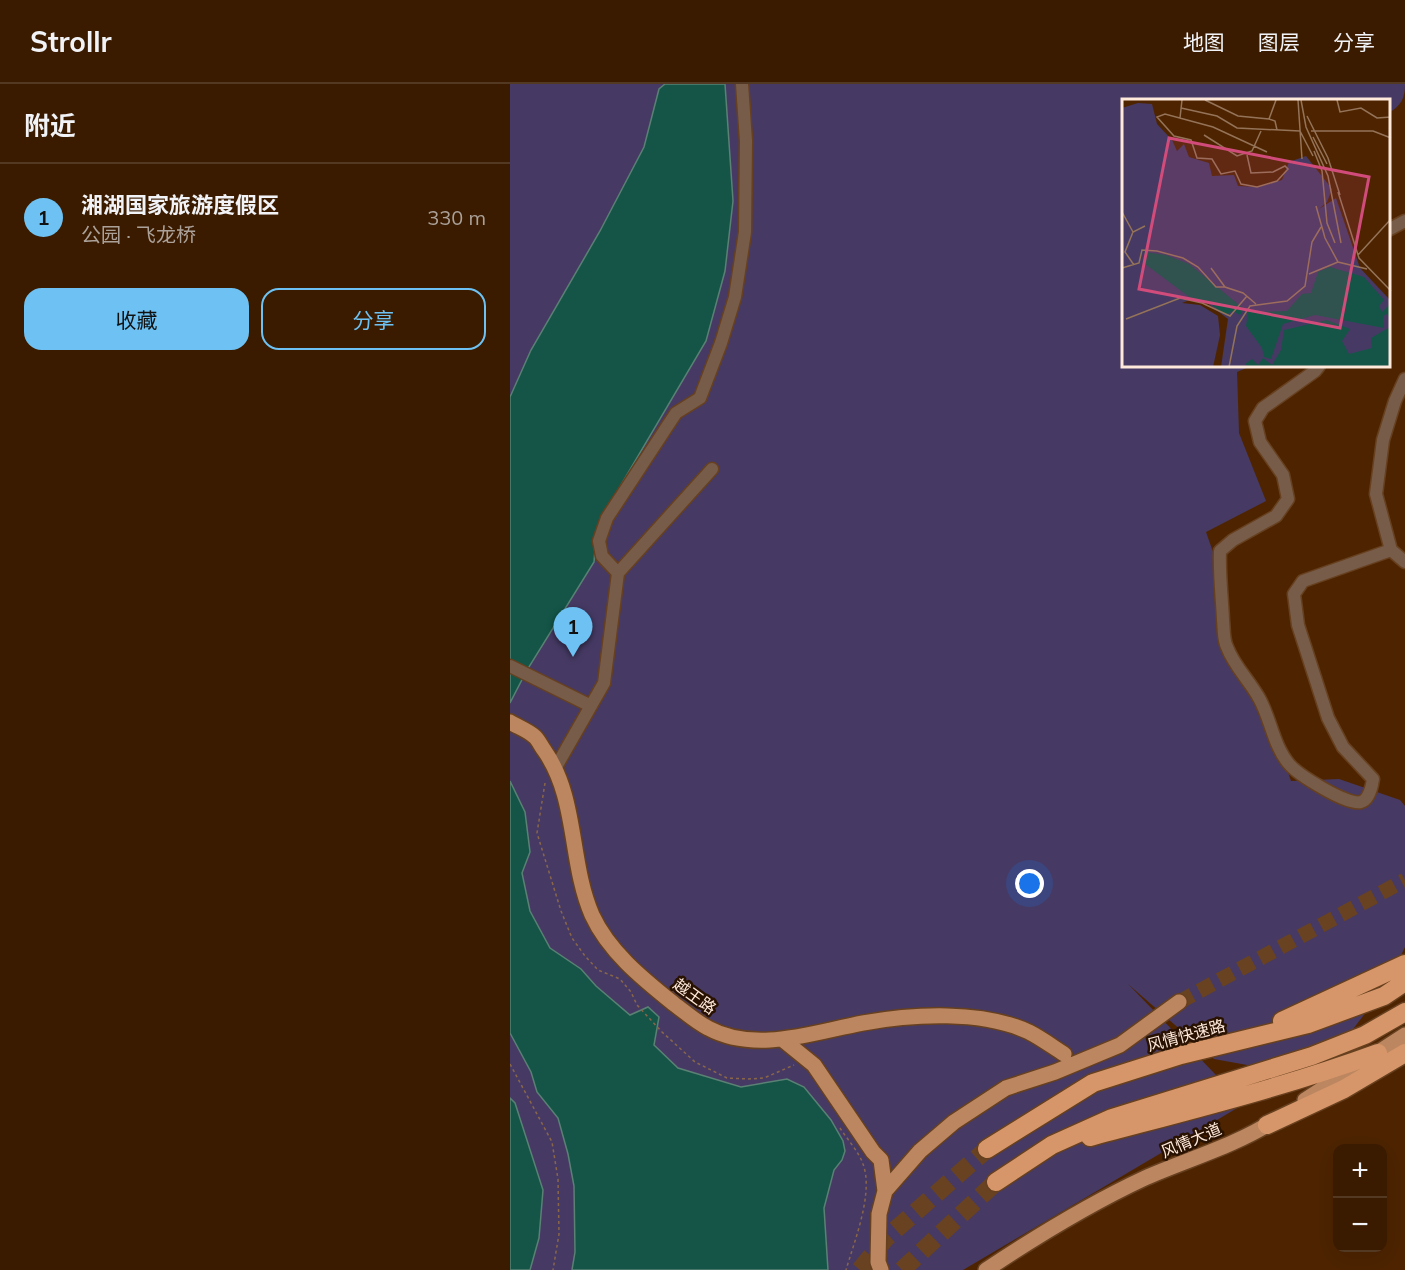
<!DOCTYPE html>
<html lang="zh">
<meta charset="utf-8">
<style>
body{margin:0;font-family:Mulish,"Noto Sans SC",sans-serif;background:#45280f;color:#f1f3f6}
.controls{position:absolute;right:18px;bottom:18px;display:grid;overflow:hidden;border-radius:12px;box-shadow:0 6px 24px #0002}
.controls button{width:54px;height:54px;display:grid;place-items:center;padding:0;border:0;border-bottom:2px solid #543922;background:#3a1b00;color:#f1f3f6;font:30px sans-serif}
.you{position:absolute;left:520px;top:800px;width:21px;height:21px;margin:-15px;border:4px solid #fff;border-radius:50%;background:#1a73e8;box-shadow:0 0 0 9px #1a73e833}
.badge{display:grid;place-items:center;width:39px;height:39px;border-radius:50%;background:#6ec2f3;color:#111;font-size:20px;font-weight:700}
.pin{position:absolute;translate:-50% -50px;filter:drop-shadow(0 2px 3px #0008)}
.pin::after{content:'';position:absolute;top:32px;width:21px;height:18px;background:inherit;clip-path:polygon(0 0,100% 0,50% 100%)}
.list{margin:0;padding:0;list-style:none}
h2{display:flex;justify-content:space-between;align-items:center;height:78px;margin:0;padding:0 24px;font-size:26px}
h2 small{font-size:20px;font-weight:400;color:#aba199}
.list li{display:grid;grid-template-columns:39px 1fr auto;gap:18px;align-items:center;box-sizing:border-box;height:108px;padding:0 24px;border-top:2px solid #543922}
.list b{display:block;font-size:22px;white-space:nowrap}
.list p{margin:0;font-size:20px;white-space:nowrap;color:#aba199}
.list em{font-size:20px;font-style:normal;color:#aba199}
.actions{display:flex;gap:12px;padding:18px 24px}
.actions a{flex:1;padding:14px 0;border:2px solid #6ec2f3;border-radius:18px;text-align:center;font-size:21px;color:#6ec2f3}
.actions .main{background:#6ec2f3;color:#111}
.map{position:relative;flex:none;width:895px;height:1186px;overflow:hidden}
header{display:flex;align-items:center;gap:36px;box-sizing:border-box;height:84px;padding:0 30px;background:#3a1b00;border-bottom:2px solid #543922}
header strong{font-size:28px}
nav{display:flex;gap:33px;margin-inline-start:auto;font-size:21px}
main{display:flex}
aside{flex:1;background:#3a1b00}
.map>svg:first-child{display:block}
.green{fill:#463a64}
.water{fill:#145548;stroke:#5a8174;stroke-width:1.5}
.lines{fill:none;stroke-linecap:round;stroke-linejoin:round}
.major-tunnel{stroke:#684221;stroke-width:15;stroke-dasharray:15 8;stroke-linecap:butt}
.highway-tunnel{stroke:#684221;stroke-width:18;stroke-dasharray:18 9;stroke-linecap:butt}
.minor-casing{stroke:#67401f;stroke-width:15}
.major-casing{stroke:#67401f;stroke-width:18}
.highway-casing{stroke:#67401f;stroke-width:21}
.path{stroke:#896649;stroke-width:1.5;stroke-dasharray:3 3;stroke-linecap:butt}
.minor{stroke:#775c4a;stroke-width:12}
.major{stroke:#bb8660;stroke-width:15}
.highway{stroke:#d69669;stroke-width:18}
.labels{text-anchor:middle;stroke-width:5;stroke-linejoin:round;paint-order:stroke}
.street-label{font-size:16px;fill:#fee9db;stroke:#291201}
.inset-road{fill:none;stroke:#947358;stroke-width:1.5}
.view{fill:#d14c7b;fill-opacity:0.15;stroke:#d14c7b;stroke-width:3}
.inset-edge{fill:none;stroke:#fee9db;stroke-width:3}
</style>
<header>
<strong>Strollr</strong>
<nav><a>地图</a><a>图层</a><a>分享</a></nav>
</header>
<main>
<aside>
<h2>附近<small></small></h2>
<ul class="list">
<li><span class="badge">1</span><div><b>湘湖国家旅游度假区</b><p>公园 · 飞龙桥</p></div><em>330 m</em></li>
</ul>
<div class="actions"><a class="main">收藏</a><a>分享</a></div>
</aside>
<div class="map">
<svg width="895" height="1186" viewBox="0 0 895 1186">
<rect width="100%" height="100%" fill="#4e2400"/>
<path class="green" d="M 0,0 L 895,0 C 895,15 891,21 879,29 L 878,16 L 613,16 L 613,282 L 741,282 L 727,288 L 729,349 L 756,417 L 696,448 L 711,491 L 712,563 L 752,612 L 781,697 L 829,695 L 890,716 L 895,722 L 895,863 L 876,902 L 840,949 L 786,990 L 704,975 L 618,900 L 734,1020 L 453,1186 L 0,1186 Z"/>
<path class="water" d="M 155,0 L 215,0 L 223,117 L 215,187 L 196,257 L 95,428 L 86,453 L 84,478 L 17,586 L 0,619 L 0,313 L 21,266 L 90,147 L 134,63 L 149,5 Z
M 0,697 L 15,728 L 20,768 L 12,789 L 20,827 L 40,864 L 71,885 L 86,902 L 120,931 L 138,923 L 149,933 L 144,961 L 168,984 L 231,1003 L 277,995 L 294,1003 L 321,1036 L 333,1057 L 335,1067 L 332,1076 L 324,1086 L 314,1124 L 318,1186 L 62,1186 L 65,1168 L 64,1102 L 58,1070 L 48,1034 L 27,1008 L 21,988 L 0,949 Z
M 0,1014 L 5,1019 L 33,1106 L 29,1154 L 20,1186 L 0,1186 Z"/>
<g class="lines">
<path class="major-tunnel" d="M 669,918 L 895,796"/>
<path class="highway-tunnel" d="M 350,1186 L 375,1155 L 477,1065
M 392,1186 L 486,1098"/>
<defs>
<path id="minor" d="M 878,146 L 895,137
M 809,282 L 805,287 L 753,324 L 745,337 L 750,358 L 773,391 L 778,415 L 766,432 L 723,456 L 710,467 C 709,490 712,513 713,536 C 714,545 713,555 717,563 C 724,582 739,596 749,614 C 761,635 763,661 779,680 C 788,691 838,722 851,718 C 859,716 862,702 863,695 L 833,663 L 818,634 L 788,541 L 784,510 L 793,497 L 881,466
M 895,295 L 885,317 L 873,356 L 866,410 L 881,466 L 895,478
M 108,489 L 92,472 L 89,457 L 97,434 L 166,329 L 190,314 L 211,259 L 225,213 L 235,148 L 236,57 L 232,0
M 0,582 L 81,622
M 46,683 L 94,599 L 108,489 L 202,385"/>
<path id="major" d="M 0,638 C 8,643 17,646 24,652 C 28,655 31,662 34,666 C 68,714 59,778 82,831 C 99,868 133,895 164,920 C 175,928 186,938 198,944 C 246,970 304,948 353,939 C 403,930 472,926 519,948 C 531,954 543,963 554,970
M 272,955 L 304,981 L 363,1068 L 371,1076 L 375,1107
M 795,1016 L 895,951
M 371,1186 L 368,1178 L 369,1130 L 375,1107 L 410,1067 L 444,1038 L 496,1004 L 545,988 L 610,961 L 669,918
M 476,1186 C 527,1152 579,1120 635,1094 C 678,1075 725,1062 765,1036"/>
<path id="highway" d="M 772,937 L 895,880
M 757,1041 L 834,1005 L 895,969
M 580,1053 C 677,1027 772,1004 868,969
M 477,1065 L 583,999 L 671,971 L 798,940 L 874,912 L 895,898
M 486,1098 L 542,1061 L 602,1034 L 802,972 L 855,951 L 895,928"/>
</defs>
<use href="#minor" class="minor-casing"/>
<use href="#major" class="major-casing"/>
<use href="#highway" class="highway-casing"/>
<path class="path" d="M 35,699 L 27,749 L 51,827 L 62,854 L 75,872 L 88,886 L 110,895 L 121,908 L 127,921 L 152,948 L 185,978 L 217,994 L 238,995 L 254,994 L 284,981
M 0,980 L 42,1058 L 48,1095 L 49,1150 L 43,1186
M 330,1044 C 337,1055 349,1068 353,1080 C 364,1109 344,1158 336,1186"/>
<use href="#minor" class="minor"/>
<use href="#major" class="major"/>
<use href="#highway" class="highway"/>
</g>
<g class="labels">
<g class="street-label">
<text transform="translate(185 912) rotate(36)" y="6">越王路</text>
<text transform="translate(676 951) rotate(-15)" y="6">风情快速路</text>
<text transform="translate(681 1056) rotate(-23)" y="6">风情大道</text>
</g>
</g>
<g transform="translate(612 15)">
<rect width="268" height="268" fill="#4e2400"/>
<path d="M 16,4 L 30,5 L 35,25 L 50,41 L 55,52 L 62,45 L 67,58 L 87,64 L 90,77 L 112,76 L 116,87 L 136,88 L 160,81 L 167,63 L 184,57 L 210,90 L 205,103 L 197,110 L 214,99 L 238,169 L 268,201 L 268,268 L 99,268 L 106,220 L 85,204 L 70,200 L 60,204 L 78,206 L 96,217 L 98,236 L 91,268 L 0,268 L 0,9 Z" fill="#463a64"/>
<path d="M 22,153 L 44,156 L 67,165 L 122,210 L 118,216 L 111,212 L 104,216 L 87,204 L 70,200 L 23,165 ZM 208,168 L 242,178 L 262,201 L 257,207 L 260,213 L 268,205 L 268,219 L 265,215 L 261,217 L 262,229 L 193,216 L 161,225 L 149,260 L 142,258 L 140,249 L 124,227 L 126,213 L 165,212 L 180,195 L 189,194 L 196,173 ZM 205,221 L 228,230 L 220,242 L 227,255 L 250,249 L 249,239 L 268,228 L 268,268 L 127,268 L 123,265 L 130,260 L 136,266 L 141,259 L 150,266 L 159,251 L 162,231 Z" fill="#145548"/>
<path class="inset-road" d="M 83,1 L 116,17 L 147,20 L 153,22 L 155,31M 176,1 L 180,60M 179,1 L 184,28 L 206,77 L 219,144M 215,1 L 218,13 L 239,9 L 255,19 L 269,18M 59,9 L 95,17 L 115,29 L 178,32M 185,17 L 206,59 L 218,96M 58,19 L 60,1M 147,20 L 154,1M 178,32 L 191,57M 189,32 L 251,32 L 269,39M 82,36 L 115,57 L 130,52 L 139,32M 191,38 L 205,65M 192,52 L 200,72 L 205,124 L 213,144M 125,56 L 129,74 L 151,73 L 163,67 L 166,70 L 155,82 L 135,88 L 119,85 L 113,72 L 99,75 L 90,60 L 75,59 L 69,41 L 52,37 L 35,18 L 43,15 L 91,28 L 145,53M 216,93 L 237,159 L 269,192M 194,107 L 203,139 L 216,163 L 245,170M 0,113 L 11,133M 236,156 L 269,120M 12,166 L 3,153 L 11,133 L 23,127M 0,169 L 17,164 L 20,151 L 35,152 L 61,159 L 76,168 L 94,188 L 103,188M 89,169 L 103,188 L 121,194 L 134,205M 187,175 L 216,163M 4,220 L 58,199 L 80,204 L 108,217 L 125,197M 107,268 L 115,227 L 128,207 L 165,202 L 183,187 L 190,143 L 199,128"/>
<path class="view" d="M 47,39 L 247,78 L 218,229 L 17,190 Z"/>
<rect width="268" height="268" class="inset-edge"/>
</g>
</svg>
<div class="controls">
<button>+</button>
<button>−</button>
</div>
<div class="you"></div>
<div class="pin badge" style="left:63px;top:573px">1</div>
</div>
</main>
